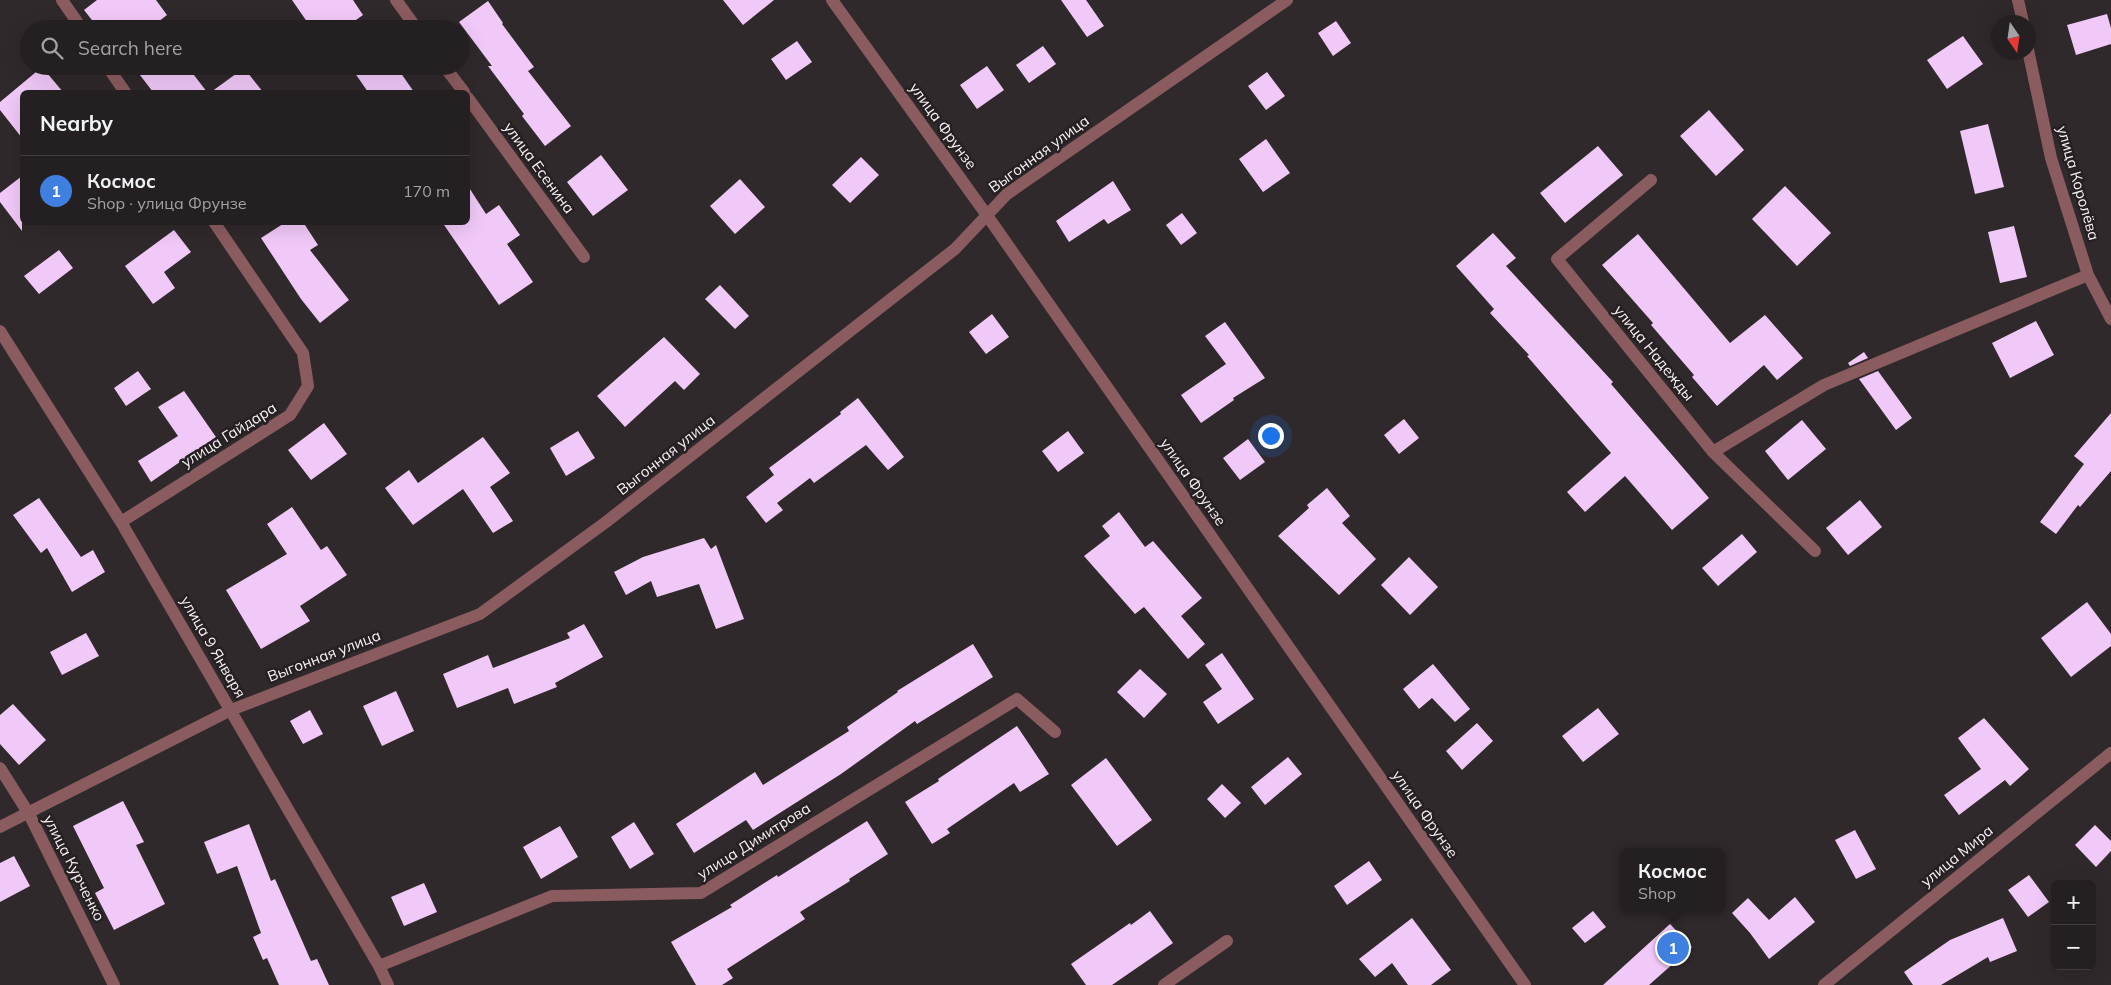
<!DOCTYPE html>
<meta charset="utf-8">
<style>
body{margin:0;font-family:Mulish,sans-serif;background:#2c272a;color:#f1f3f6}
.controls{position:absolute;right:15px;bottom:15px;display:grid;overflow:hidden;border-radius:8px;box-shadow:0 5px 20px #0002}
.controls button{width:45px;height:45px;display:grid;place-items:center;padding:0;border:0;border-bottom:1px solid #413d3f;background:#241f21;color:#f1f3f6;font:25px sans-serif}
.compass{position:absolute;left:1991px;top:15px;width:45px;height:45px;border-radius:50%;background:#241f21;box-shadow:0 5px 20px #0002;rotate:167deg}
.you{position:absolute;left:1270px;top:435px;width:18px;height:18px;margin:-12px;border:4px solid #fff;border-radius:50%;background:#1a73e8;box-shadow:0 0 0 8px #1a73e833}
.badge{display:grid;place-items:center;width:32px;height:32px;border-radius:50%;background:#54cade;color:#fff;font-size:16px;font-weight:700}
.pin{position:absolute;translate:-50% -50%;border:2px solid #fff;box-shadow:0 1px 5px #0006}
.popup{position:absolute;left:1620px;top:848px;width:105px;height:65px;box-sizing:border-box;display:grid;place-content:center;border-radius:8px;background:#241f21;filter:drop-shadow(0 1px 4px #0005);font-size:16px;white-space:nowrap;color:#a3a2a5}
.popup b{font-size:19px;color:#f1f3f6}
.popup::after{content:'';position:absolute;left:50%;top:100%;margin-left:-10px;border:10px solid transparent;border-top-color:#241f21}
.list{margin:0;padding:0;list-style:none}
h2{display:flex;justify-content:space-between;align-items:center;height:65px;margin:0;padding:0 20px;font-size:21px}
h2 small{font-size:16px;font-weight:400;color:#a3a2a5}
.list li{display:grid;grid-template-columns:32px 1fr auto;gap:15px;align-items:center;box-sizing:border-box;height:70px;padding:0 20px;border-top:1px solid #413d3f}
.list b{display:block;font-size:19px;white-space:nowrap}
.list p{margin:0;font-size:16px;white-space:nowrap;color:#a3a2a5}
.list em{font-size:16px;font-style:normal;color:#a3a2a5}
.icon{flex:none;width:28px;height:28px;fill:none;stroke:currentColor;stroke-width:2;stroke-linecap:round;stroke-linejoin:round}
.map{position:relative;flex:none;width:2111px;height:985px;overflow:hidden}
.search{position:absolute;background:#241f21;box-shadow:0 5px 20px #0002;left:20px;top:20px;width:450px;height:55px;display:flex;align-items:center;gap:12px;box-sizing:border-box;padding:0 18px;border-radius:28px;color:#a3a2a5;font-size:19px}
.panel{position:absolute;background:#241f21;box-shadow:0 5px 20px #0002;left:20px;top:90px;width:450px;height:135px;border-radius:8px}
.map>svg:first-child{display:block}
.building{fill:#f1c9f8}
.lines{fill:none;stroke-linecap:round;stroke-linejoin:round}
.minor{stroke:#8b5c5f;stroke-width:12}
.labels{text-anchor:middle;stroke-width:5;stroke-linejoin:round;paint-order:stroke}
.street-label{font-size:15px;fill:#f8f3f5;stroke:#262023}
</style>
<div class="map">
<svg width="2111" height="985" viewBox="0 0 2111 985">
<rect width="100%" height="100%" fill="#30292c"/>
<path class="building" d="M 97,0 L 156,0 L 167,15 L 149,29 L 99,29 L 84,10 Z
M 292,0 L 353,0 L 363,15 L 343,29 L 312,29 Z
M 723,0 L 774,0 L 743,25 Z
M 1061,0 L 1086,0 L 1104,26 L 1087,37 Z
M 488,1 L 503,23 L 502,24 L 534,67 L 528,71 L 571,126 L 545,146 L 522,116 L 524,114 L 488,66 L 492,66 L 459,22 Z
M 2107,14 L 2111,28 L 2111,44 L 2076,55 L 2067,25 Z
M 1336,21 L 1351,43 L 1333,56 L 1318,33 Z
M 1963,36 L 1983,64 L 1947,89 L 1927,60 Z
M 797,41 L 812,62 L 786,80 L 771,59 Z
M 1043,46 L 1056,64 L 1029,83 L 1016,65 Z
M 133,66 L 187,66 L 207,92 L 153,92 Z
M 350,66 L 396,66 L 414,92 L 368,92 Z
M 987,66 L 1004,90 L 977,109 L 960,85 Z
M 42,67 L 63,92 L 22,92 L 22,138 L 0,110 L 0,102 Z
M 244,68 L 263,92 L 211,92 Z
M 1267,72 L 1285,96 L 1266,110 L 1248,86 Z
M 1709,110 L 1744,150 L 1716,176 L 1680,136 Z
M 1988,124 L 2004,187 L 1975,194 L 1960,131 Z
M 1266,139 L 1290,173 L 1263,192 L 1239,159 Z
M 1598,146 L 1623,175 L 1565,223 L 1540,193 Z
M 601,155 L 628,190 L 593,216 L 567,182 Z
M 861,157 L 879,175 L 850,203 L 832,185 Z
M 22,176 L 22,231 L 0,202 L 0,193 Z
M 740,179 L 765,207 L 735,234 L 710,206 Z
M 1113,181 L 1131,210 L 1108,224 L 1104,219 L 1069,242 L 1056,221 Z
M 468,186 L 486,214 L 499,205 L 520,235 L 507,244 L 533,282 L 499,305 L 442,222 L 468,222 Z
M 1785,186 L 1831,233 L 1797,266 L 1752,219 Z
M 1182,213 L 1197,233 L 1181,245 L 1166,225 Z
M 286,222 L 303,222 L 318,245 L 310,250 L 349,300 L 320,323 L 301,299 L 261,238 Z
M 2014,226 L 2027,277 L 2000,283 L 1988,232 Z
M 174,230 L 191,252 L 164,272 L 175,288 L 153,304 L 125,266 Z
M 1493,233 L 1516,258 L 1506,266 L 1613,382 L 1611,384 L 1709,498 L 1672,530 L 1625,476 L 1585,512 L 1567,492 L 1611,453 L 1527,356 L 1529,355 L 1490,313 L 1494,309 L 1456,266 Z
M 1638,234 L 1730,343 L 1765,315 L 1803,358 L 1777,380 L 1764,365 L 1717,406 L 1692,377 L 1694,375 L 1651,325 L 1653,323 L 1602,265 Z
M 59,250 L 73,268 L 39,294 L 24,276 Z
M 720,285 L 749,316 L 735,329 L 705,299 Z
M 992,314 L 1009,337 L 986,354 L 969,332 Z
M 2036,321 L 2054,355 L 2010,378 L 1992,343 Z
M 1225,322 L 1265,378 L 1233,398 L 1234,400 L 1201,423 L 1181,395 L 1226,364 L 1205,336 Z
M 664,337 L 700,374 L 684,390 L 675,381 L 625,427 L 597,396 Z
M 1864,352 L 1868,358 L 1850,366 L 1848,363 Z
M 138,371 L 151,389 L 126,406 L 114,388 Z
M 1878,371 L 1912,418 L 1896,430 L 1859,379 Z
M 184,391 L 216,437 L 151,482 L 138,461 L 178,436 L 158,407 Z
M 858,398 L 904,457 L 888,470 L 866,445 L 814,483 L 810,478 L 777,503 L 783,510 L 766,523 L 746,497 L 774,475 L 769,468 L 841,414 L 840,412 Z
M 2111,413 L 2111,471 L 2080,507 L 2078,505 L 2056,534 L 2040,522 L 2084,464 L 2074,456 Z
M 1404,419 L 1419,438 L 1399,454 L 1384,435 Z
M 1802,420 L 1826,449 L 1788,480 L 1765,451 Z
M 324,423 L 347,454 L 311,480 L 288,450 Z
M 578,431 L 595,458 L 566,476 L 550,448 Z
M 1068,431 L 1084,453 L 1058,472 L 1042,451 Z
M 483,437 L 510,473 L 490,487 L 513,521 L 493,533 L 463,489 L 413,525 L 385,488 L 409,470 L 418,483 Z
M 1248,439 L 1265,462 L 1240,480 L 1223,458 Z
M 1327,488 L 1350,516 L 1342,523 L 1376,559 L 1339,595 L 1278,536 L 1309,508 L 1307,505 Z
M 39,498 L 81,557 L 93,550 L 105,572 L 72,592 L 47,548 L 41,553 L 13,515 Z
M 1860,500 L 1882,527 L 1848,555 L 1826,528 Z
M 292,507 L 321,550 L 327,546 L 347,575 L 300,606 L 310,621 L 261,649 L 226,590 L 287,554 L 267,524 Z
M 1119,512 L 1145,547 L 1153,541 L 1202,598 L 1181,616 L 1205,644 L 1188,659 L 1144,607 L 1135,614 L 1084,556 L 1110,536 L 1102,526 Z
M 1742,534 L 1757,552 L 1718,586 L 1702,568 Z
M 704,538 L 711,549 L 716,545 L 744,619 L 716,629 L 699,584 L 657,597 L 651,581 L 626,595 L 614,572 L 643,557 Z
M 1409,557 L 1438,587 L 1410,615 L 1381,585 Z
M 2087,602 L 2111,634 L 2111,646 L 2071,677 L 2041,638 Z
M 584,624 L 603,657 L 555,683 L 557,687 L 514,704 L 508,688 L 457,708 L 443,674 L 488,655 L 493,668 L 570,638 L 567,633 Z
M 86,633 L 99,656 L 62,675 L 50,652 Z
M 973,644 L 993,677 L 917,724 L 915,721 L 841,774 L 753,830 L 746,820 L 694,853 L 676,824 L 755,772 L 763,785 L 849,731 L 847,727 L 898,692 L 897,691 Z
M 1222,653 L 1254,699 L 1218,724 L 1203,702 L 1222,689 L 1205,665 Z
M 1433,664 L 1470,709 L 1455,722 L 1432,698 L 1419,709 L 1403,689 Z
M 1140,669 L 1167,694 L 1144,718 L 1117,692 Z
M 396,691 L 414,731 L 382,746 L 363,706 Z
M 13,704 L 46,740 L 19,765 L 0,744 L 0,715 Z
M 1598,708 L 1619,734 L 1583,762 L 1562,736 Z
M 310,710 L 323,734 L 303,744 L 290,721 Z
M 1984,718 L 2029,769 L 2010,786 L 2005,780 L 1959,815 L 1944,795 L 1981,769 L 1958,738 Z
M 1477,723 L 1493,741 L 1462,770 L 1446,751 Z
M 1017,726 L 1049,774 L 1020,792 L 1014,783 L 947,829 L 950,833 L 932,844 L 905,802 L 939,781 L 938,779 Z
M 1288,757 L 1302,774 L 1265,805 L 1251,787 Z
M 1106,758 L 1152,820 L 1117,846 L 1071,785 Z
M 1222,784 L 1241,803 L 1225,818 L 1207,799 Z
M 123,801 L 144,842 L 136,845 L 165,904 L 114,930 L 95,893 L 104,888 L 73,826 Z
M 867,821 L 888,854 L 849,879 L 850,881 L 800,912 L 805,919 L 727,969 L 733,978 L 722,985 L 696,985 L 671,942 L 732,907 L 730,905 L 777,875 L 778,877 Z
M 634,822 L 654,854 L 630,869 L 611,837 Z
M 249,824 L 271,881 L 275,879 L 311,961 L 317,959 L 329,985 L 279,985 L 267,958 L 263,960 L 253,937 L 261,933 L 237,866 L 217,874 L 204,842 Z
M 2095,825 L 2111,841 L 2111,851 L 2096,867 L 2075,845 Z
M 560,826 L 578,857 L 541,879 L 523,847 Z
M 1855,830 L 1876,869 L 1856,879 L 1835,840 Z
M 14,856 L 30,886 L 0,902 L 0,863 Z
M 1369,861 L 1382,880 L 1347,905 L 1334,886 Z
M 2029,875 L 2049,902 L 2028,917 L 2008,890 Z
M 424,883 L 437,912 L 404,926 L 391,897 Z
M 1795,897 L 1815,922 L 1769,959 L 1750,933 L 1732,913 L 1748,898 L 1769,920 Z
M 1150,911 L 1173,943 L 1112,985 L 1086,985 L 1071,964 L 1130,923 L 1131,925 Z
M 1593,911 L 1606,927 L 1585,943 L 1572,928 Z
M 1412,918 L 1451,970 L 1431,985 L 1408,985 L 1392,963 L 1375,977 L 1359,959 Z
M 2003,918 L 2017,951 L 1990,962 L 1988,957 L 1941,985 L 1913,985 L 1904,972 L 1950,940 Z
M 1670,924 L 1692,947 L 1649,985 L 1603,985 Z"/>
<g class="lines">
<path class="minor" d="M 62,0 L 82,29
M 396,0 L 417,29
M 832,0 L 986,214 L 1525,985
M 2018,0 L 2023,22
M 2028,50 L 2051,158 L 2088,275 L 2111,319
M 107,66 L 125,92
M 444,66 L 464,92
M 468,98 L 584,257
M 1651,180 L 1557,259 L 1713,452 L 1815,551
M 0,331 L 121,522 L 379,966 L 388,985
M 1713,452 L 1824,385 L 2088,275
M 121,522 L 290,415 L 308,386 L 303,353 L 214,222
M 0,768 L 29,814 L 114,985
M 0,827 L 231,710 L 480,614 L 606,522 L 955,249 L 1007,194 L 1287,0
M 379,966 L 552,896 L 701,893 L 1017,699 L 1055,732
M 1164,985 L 1227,941
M 1824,985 L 2111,753"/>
</g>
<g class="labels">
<g class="street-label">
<text transform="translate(943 126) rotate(54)" y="5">улица Фрунзе</text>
<text transform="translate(1039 154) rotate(-36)" y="5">Выгонная улица</text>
<text transform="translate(539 168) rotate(54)" y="5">улица Есенина</text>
<text transform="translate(2078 183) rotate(74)" y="5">улица Королёва</text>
<text transform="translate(1654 353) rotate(51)" y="5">улица Надежды</text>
<text transform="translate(229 435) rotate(-32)" y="5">улица Гайдара</text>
<text transform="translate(666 455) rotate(-38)" y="5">Выгонная улица</text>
<text transform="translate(1193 482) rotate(55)" y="5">улица Фрунзе</text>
<text transform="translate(213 647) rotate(60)" y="5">улица 9 Января</text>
<text transform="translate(324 656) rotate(-21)" y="5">Выгонная улица</text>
<text transform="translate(1425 814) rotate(55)" y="5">улица Фрунзе</text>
<text transform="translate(754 841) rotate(-32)" y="5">улица Димитрова</text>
<text transform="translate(1957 856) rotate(-39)" y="5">улица Мира</text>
<text transform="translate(74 868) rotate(63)" y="5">улица Курченко</text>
</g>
</g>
</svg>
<div class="controls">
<button>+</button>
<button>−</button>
</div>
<svg class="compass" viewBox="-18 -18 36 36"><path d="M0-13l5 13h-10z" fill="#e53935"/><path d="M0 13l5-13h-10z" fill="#a3a2a5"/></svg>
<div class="you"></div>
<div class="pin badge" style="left:1673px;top:948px;background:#3f7fe0">1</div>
<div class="popup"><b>Космос</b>Shop</div>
<div class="search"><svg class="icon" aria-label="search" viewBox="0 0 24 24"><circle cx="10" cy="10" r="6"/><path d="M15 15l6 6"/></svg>Search here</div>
<section class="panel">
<h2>Nearby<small></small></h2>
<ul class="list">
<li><span class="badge" style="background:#3f7fe0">1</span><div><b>Космос</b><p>Shop · улица Фрунзе</p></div><em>170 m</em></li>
</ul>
</section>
</div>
